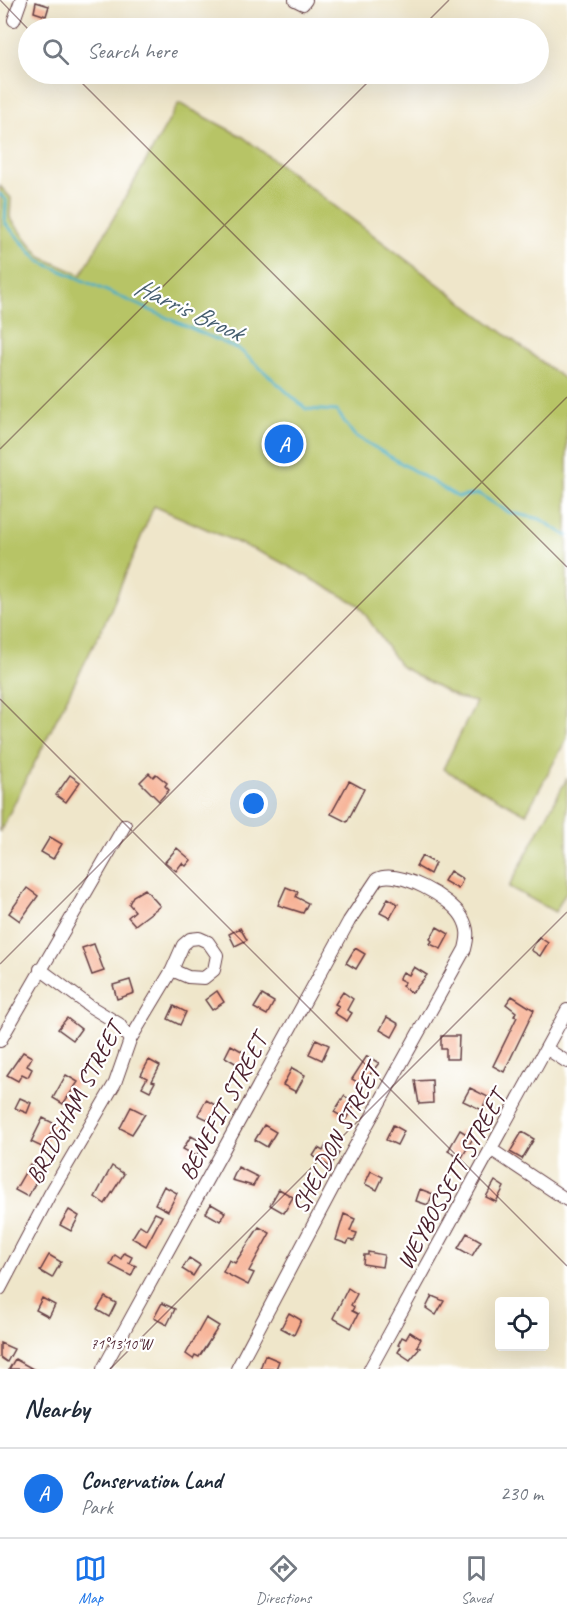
<!DOCTYPE html>
<meta charset="utf-8">
<style>
body{margin:0;font-family:Caveat,sans-serif;background:#f6f6f7;color:#1f2937}
.controls{position:absolute;right:18px;bottom:18px;display:grid;overflow:hidden;border-radius:6px;box-shadow:0 6px 24px #0002}
.controls button{width:54px;height:54px;display:grid;place-items:center;padding:0;border:0;border-bottom:2px solid #e0e1e3;background:#fff;color:#1f2937;font:30px sans-serif}
.you{position:absolute;left:254px;top:804px;width:21px;height:21px;margin:-15px;border:4px solid #fff;border-radius:50%;background:#1a73e8;box-shadow:0 0 0 9px #1a73e833}
.badge{display:grid;place-items:center;width:39px;height:39px;border-radius:50%;background:#1a73e8;color:#fff;font-size:20px;font-weight:700}
.pin{position:absolute;translate:-50% -50%;border:3px solid #fff;box-shadow:0 2px 6px #0006}
.list{margin:0;padding:0;list-style:none}
h2{display:flex;justify-content:space-between;align-items:center;height:78px;margin:0;padding:0 24px;font-size:26px}
h2 small{font-size:20px;font-weight:400;color:#747a83}
.list li{display:grid;grid-template-columns:39px 1fr auto;gap:18px;align-items:center;box-sizing:border-box;height:90px;padding:0 24px;border-top:2px solid #e0e1e3}
.list b{display:block;font-size:22px;white-space:nowrap}
.list p{margin:0;font-size:20px;white-space:nowrap;color:#747a83}
.list em{font-size:20px;font-style:normal;color:#747a83}
.icon{flex:none;width:33px;height:33px;fill:none;stroke:currentColor;stroke-width:2;stroke-linecap:round;stroke-linejoin:round}
.map{position:relative;flex:none;width:567px;height:1369px;overflow:hidden}
.search{position:absolute;background:#fff;box-shadow:0 6px 24px #0002;left:18px;right:18px;top:18px;height:66px;display:flex;align-items:center;gap:15px;box-sizing:border-box;padding:0 21px;border-radius:33px;color:#747a83;font-size:22px}
.sheet{height:168px;background:#fff}
nav{display:flex;justify-content:space-around;align-items:center;box-sizing:border-box;height:84px;border-top:2px solid #e0e1e3;background:#fff;font-size:16px;color:#747a83}
nav a{display:grid;justify-items:center;gap:3px}
nav .on{color:#1a73e8}
.map>svg:first-child{display:block}
.green{fill:#b7c466;stroke:#807248;stroke-width:1.5}
.lines{fill:none;stroke-linecap:round;stroke-linejoin:round}
.stream{stroke:#44adc4;stroke-width:3}
.building{fill:#f6ac8d}
.street-casing{stroke:#633d43;stroke-width:14}
.street{stroke:#fff;stroke-width:12}
.ticks{fill:none;stroke:#4a1f2b;stroke-width:1.5;stroke-opacity:0.45}
.labels{text-anchor:middle;stroke-width:4.5;stroke-linejoin:round;paint-order:stroke}
.street-label{font-size:24px;fill:#4a1f2b;stroke:#fff}
.water-label{font-size:26px;font-style:italic;fill:#475f70;stroke:#fff}
.ticks-label{font-size:15px;text-anchor:middle;fill:#4a1f2b;stroke:#fff;stroke-width:4.5;stroke-linejoin:round;paint-order:stroke}
</style>
<div class="map">
<svg width="567" height="1369" viewBox="0 0 567 1369">
<rect width="100%" height="100%" fill="#fff"/>
<filter id="ink" filterUnits="userSpaceOnUse"><feTurbulence type="fractalNoise" baseFrequency=".0167" numOctaves="2"/><feDisplacementMap in="SourceGraphic" scale="12" xChannelSelector="R" yChannelSelector="G"/><feConvolveMatrix kernelMatrix="1 2 1 2 8 2 1 2 1" color-interpolation-filters="sRGB"/></filter>
<filter id="wash" filterUnits="userSpaceOnUse"><feTurbulence type="fractalNoise" baseFrequency=".008" numOctaves="4" result="noise"/><feDisplacementMap in="SourceGraphic" scale="24" xChannelSelector="R" yChannelSelector="G"/><feGaussianBlur stdDeviation="1.35" result="paint"/><feColorMatrix in="noise" values="0 0 0 0 0 0 0 0 0 0 0 0 0 0 0 0 0 1.4 0 .05"/><feComposite in="paint" operator="in"/></filter>
<g filter="url(#wash)">
<rect width="100%" height="100%" fill="#efe6ca"/>
<path class="green" d="M 179,103 L 243,137 L 567,381 L 567,738 L 526,814 L 443,769 L 476,702 L 458,698 L 400,666 L 359,605 L 275,559 L 154,506 L 109,614 L 0,832 L 0,186 L 11,198 L 10,218 L 41,257 L 81,275 Z
M 567,778 L 567,890 L 555,912 L 509,887 Z"/>
<g class="lines">
<path class="stream" d="M 0,194 L 6,200 L 5,223 L 39,261 L 240,350 L 306,409 L 337,411 L 354,435 L 458,497 L 479,494 L 508,512 L 540,519 L 567,536"/>
</g>
<g id="blocks">
<path class="building" d="M 36,2 L 49,6 L 46,16 L 34,12 Z
M 149,773 L 153,777 L 156,774 L 167,783 L 165,786 L 169,790 L 159,801 L 140,782 Z
M 70,775 L 80,782 L 66,802 L 56,795 Z
M 349,781 L 364,789 L 347,822 L 331,814 Z
M 50,837 L 62,844 L 53,859 L 41,852 Z
M 177,848 L 191,860 L 186,866 L 182,863 L 176,871 L 165,862 Z
M 422,856 L 435,863 L 430,874 L 416,866 Z
M 450,871 L 463,879 L 458,889 L 444,881 Z
M 286,887 L 298,892 L 296,897 L 308,903 L 303,913 L 278,905 Z
M 27,888 L 38,896 L 20,921 L 9,913 Z
M 145,889 L 160,906 L 135,925 L 128,917 L 135,911 L 129,904 L 133,896 Z
M 388,898 L 398,904 L 390,918 L 380,913 Z
M 437,927 L 449,934 L 441,949 L 430,944 L 432,941 L 430,939 Z
M 240,928 L 247,940 L 235,946 L 229,934 Z
M 539,937 L 548,943 L 540,956 L 531,950 Z
M 94,944 L 104,971 L 92,975 L 82,948 Z
M 355,948 L 365,954 L 356,969 L 346,963 Z
M 414,967 L 427,975 L 412,993 L 402,986 L 405,982 L 399,979 L 403,972 L 409,975 Z
M 130,980 L 134,993 L 117,999 L 113,985 Z
M 217,991 L 224,1002 L 212,1010 L 205,1000 Z
M 343,992 L 353,999 L 347,1010 L 352,1013 L 347,1021 L 334,1013 L 339,1006 L 335,1004 Z
M 262,995 L 274,1002 L 267,1015 L 254,1008 Z
M 512,996 L 534,1010 L 504,1072 L 493,1066 L 517,1017 L 514,1016 L 516,1012 L 506,1004 Z
M 174,1006 L 186,1012 L 180,1025 L 168,1019 Z
M 387,1017 L 399,1024 L 392,1037 L 380,1030 Z
M 67,1018 L 81,1029 L 73,1040 L 58,1029 Z
M 441,1036 L 459,1036 L 458,1059 L 446,1059 L 446,1049 L 441,1049 Z
M 316,1039 L 329,1045 L 322,1060 L 309,1054 Z
M 231,1045 L 245,1053 L 242,1067 L 225,1057 Z
M 23,1052 L 32,1057 L 27,1066 L 32,1069 L 28,1077 L 22,1074 L 18,1081 L 7,1075 Z
M 367,1056 L 379,1063 L 362,1085 L 352,1079 Z
M 149,1060 L 160,1066 L 152,1081 L 155,1082 L 150,1091 L 142,1087 L 147,1078 L 141,1075 Z
M 292,1068 L 305,1075 L 296,1092 L 283,1085 Z
M 66,1075 L 78,1082 L 63,1104 L 53,1098 Z
M 432,1080 L 433,1103 L 419,1104 L 415,1081 Z
M 470,1088 L 488,1097 L 482,1110 L 463,1101 Z
M 344,1096 L 356,1103 L 346,1119 L 334,1112 Z
M 20,1098 L 31,1103 L 27,1113 L 15,1108 Z
M 206,1100 L 219,1107 L 211,1121 L 198,1115 Z
M 131,1107 L 145,1114 L 132,1134 L 120,1128 Z
M 43,1118 L 55,1124 L 44,1148 L 31,1142 Z
M 264,1125 L 276,1132 L 267,1147 L 255,1140 Z
M 393,1125 L 404,1131 L 397,1145 L 386,1140 Z
M 460,1130 L 473,1138 L 461,1159 L 448,1151 Z
M 522,1132 L 534,1139 L 522,1159 L 510,1152 Z
M 191,1136 L 204,1143 L 196,1156 L 183,1149 Z
M 326,1145 L 339,1153 L 330,1167 L 313,1156 L 318,1148 L 323,1151 Z
M 30,1164 L 42,1170 L 28,1197 L 15,1190 Z
M 112,1166 L 124,1174 L 105,1204 L 95,1197 Z
M 238,1167 L 258,1177 L 253,1186 L 232,1180 Z
M 371,1171 L 383,1177 L 377,1190 L 365,1184 Z
M 495,1181 L 504,1187 L 496,1202 L 486,1197 Z
M 164,1186 L 177,1193 L 168,1211 L 155,1204 Z
M 279,1189 L 293,1197 L 284,1213 L 270,1205 Z
M 420,1189 L 433,1194 L 428,1205 L 416,1201 Z
M 211,1204 L 225,1212 L 220,1221 L 206,1213 Z
M 69,1210 L 79,1216 L 71,1231 L 60,1225 Z
M 155,1213 L 162,1216 L 146,1246 L 132,1238 L 140,1225 L 146,1229 Z
M 344,1214 L 355,1219 L 350,1231 L 357,1233 L 354,1241 L 349,1240 L 347,1244 L 336,1240 Z
M 259,1227 L 270,1233 L 249,1271 L 254,1273 L 248,1285 L 223,1272 L 229,1260 L 235,1263 Z
M 467,1233 L 481,1241 L 472,1256 L 458,1248 Z
M 368,1252 L 384,1255 L 382,1267 L 363,1264 L 364,1255 L 368,1255 Z
M 124,1253 L 132,1257 L 129,1263 L 136,1266 L 131,1276 L 110,1265 L 115,1255 L 121,1259 Z
M 49,1255 L 61,1262 L 52,1278 L 40,1271 Z
M 189,1258 L 200,1265 L 193,1276 L 182,1269 Z
M 348,1288 L 357,1294 L 351,1305 L 354,1307 L 352,1311 L 358,1314 L 351,1328 L 333,1318 Z
M 432,1296 L 444,1301 L 436,1315 L 426,1308 Z
M 105,1297 L 116,1303 L 109,1317 L 97,1310 Z
M 42,1298 L 55,1305 L 49,1317 L 36,1310 Z
M 162,1303 L 175,1309 L 167,1325 L 154,1318 Z
M 289,1313 L 301,1320 L 294,1335 L 281,1328 Z
M 206,1318 L 219,1326 L 199,1357 L 195,1355 L 193,1359 L 186,1354 Z
M 410,1332 L 421,1339 L 417,1346 L 420,1348 L 410,1360 L 398,1352 L 401,1347 L 398,1345 L 402,1337 L 406,1339 Z
M 0,1343 L 14,1349 L 7,1362 L 0,1357 Z
M 265,1355 L 279,1361 L 276,1369 L 260,1369 Z
M 15,1359 L 33,1369 L 9,1369 Z"/>
</g>
</g>
<g filter="url(#ink)">
<use href="#blocks" fill-opacity="0" stroke="#633d43" stroke-width="1.5"/>
<g class="lines">
<defs>
<path id="street" d="M 295,0 L 303,4 L 306,0
M 14,20 L 21,0
M 40,969 L 91,1007 L 119,1024 L 130,1040
M 0,1041 L 125,825
M 547,1049 L 567,1062
M 492,1150 L 567,1200
M 0,1289 L 50,1194 L 115,1083 L 130,1040 L 172,970 L 183,945 L 190,939 L 199,938 L 208,942 L 217,955 L 214,970 L 204,978 L 188,977 L 172,970
M 103,1369 L 349,921 L 377,879 C 398,868 451,898 462,917 C 469,929 468,937 465,949 L 347,1161 L 237,1369
M 370,1369 L 567,1010"/>
</defs>
<use href="#street" class="street-casing"/>
<use href="#street" class="street"/>
</g>
</g>
<path class="ticks" d="M 0,0 L 28,29M 421,28 L 449,0M 73,74 L 567,567M 0,449 L 376,74M 0,699 L 567,1266M 0,964 L 567,397M 110,1369 L 567,912"/>
<g class="labels">
<g class="street-label">
<text transform="translate(74 1103) rotate(-62)" y="8">BRIDGHAM STREET</text>
<text transform="translate(223 1107) rotate(-62)" y="8">BENEFIT STREET</text>
<text transform="translate(336 1139) rotate(-62)" y="8">SHELDON STREET</text>
<text transform="translate(451 1180) rotate(-61)" y="8">WEYBOSSETT STREET</text>
</g>
<g class="water-label">
<text transform="translate(189 309) rotate(25)" y="9">Harris Brook</text>
</g>
</g>
<g class="ticks-label">
<text x="121" y="1349">71°13'10"W</text>
</g>
</svg>
<div class="controls">
<button><svg class="icon" aria-label="locate" viewBox="0 0 24 24"><circle cx="12" cy="12" r="6"/><path d="M12 2v4M12 18v4M2 12h4M18 12h4"/></svg></button>
</div>
<div class="you"></div>
<div class="pin badge" style="left:284px;top:444px">A</div>
<div class="search"><svg class="icon" aria-label="search" viewBox="0 0 24 24"><circle cx="10" cy="10" r="6"/><path d="M15 15l6 6"/></svg>Search here</div>
</div>
<section class="sheet">
<h2>Nearby<small></small></h2>
<ul class="list">
<li><span class="badge">A</span><div><b>Conservation Land</b><p>Park</p></div><em>230 m</em></li>
</ul>
</section>
<nav>
<a class="on"><svg class="icon" aria-label="map" viewBox="0 0 24 24"><path d="M3 6l6-2 6 2 6-2v14l-6 2-6-2-6 2zM9 4v14M15 6v14"/></svg>Map</a>
<a><svg class="icon" aria-label="directions" viewBox="0 0 24 24"><path d="M12 3l9 9-9 9-9-9zM9 14v-3h6M13 9l2 2-2 2"/></svg>Directions</a>
<a><svg class="icon" aria-label="saved" viewBox="0 0 24 24"><path d="M7 4h10v16l-5-4-5 4z"/></svg>Saved</a>
</nav>
